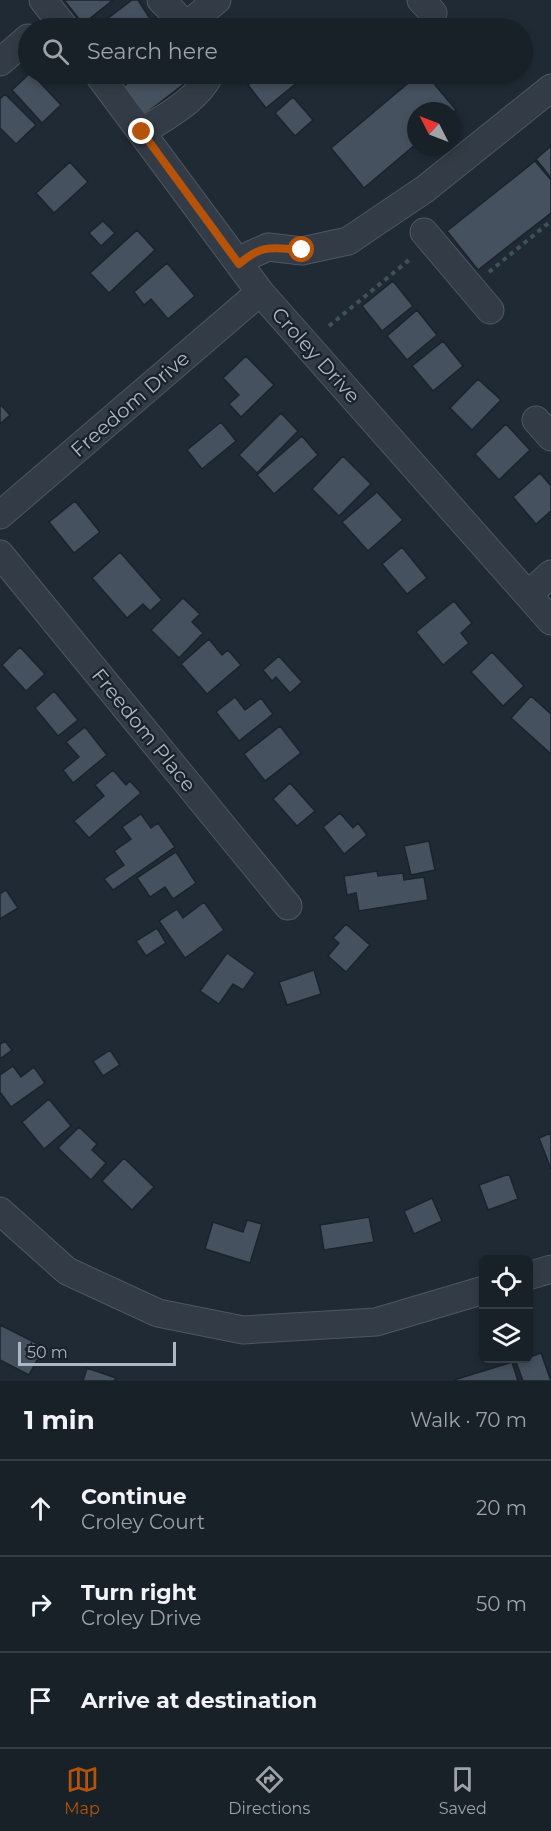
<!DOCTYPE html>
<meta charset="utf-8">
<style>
body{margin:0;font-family:Montserrat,sans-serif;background:#252d34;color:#f1f3f6}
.controls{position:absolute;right:18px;bottom:18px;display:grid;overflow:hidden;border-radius:9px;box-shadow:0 3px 9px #0003}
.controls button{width:54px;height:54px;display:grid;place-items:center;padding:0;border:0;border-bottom:2px solid #363e45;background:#182028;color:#f1f3f6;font:30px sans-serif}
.compass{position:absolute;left:407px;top:102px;width:54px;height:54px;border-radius:50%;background:#182028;box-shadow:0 3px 9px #0003;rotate:312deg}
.scale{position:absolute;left:18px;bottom:15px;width:158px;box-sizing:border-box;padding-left:6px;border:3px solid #adb7c3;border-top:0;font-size:16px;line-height:21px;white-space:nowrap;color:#adb7c3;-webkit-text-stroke:4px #19212a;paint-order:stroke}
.stop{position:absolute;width:18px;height:18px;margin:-14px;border:4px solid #b45309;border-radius:50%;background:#fff}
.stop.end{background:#b45309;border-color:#fff;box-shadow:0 2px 6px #0008}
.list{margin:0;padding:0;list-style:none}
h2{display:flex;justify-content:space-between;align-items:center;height:78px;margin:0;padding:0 24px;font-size:26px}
h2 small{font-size:20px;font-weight:400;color:#9fa3a8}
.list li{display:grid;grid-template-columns:39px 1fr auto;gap:18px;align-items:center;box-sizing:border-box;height:96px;padding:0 24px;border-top:2px solid #363e45}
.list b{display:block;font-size:22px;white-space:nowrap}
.list p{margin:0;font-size:20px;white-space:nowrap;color:#9fa3a8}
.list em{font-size:20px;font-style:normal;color:#9fa3a8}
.icon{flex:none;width:33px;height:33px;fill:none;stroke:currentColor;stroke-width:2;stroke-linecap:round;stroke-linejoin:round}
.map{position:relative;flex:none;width:551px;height:1381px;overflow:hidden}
.search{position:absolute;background:#182028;box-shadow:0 3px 9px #0003;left:18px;right:18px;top:18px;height:66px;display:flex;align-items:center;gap:15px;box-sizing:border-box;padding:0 21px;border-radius:33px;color:#9fa3a8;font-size:22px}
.sheet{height:366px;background:#182028}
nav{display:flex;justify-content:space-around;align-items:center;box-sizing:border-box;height:84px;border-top:2px solid #363e45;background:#182028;font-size:16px;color:#9fa3a8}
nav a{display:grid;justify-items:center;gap:3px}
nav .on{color:#b45309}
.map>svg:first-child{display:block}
.building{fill:#46515f;stroke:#1b232c;stroke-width:1.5}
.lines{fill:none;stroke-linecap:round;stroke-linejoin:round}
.minor-casing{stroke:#4e5761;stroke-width:29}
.path{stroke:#3f5254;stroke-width:4;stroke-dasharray:4.5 4.5;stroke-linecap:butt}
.minor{stroke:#333c46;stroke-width:27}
.route{stroke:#b45309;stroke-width:8}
.labels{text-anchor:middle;stroke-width:4.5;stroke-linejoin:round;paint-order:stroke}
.street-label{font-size:20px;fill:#adb7c3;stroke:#19212a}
</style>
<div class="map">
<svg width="551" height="1381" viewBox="0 0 551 1381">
<rect width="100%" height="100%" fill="#202a35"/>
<path class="building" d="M 64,0 L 113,0 L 83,24 Z
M 132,0 L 138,0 L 156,28 L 95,28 Z
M 29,74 L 32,74 L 61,105 L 42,123 L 12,90 Z
M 138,74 L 190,74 L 193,77 L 145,114 L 122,88 Z
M 261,74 L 303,74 L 305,76 L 266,108 L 248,85 Z
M 419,74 L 426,74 L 456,110 L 452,113 L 452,111 L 416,111 L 416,144 L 364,188 L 331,148 Z
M 5,94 L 36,125 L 16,144 L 0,128 L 0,99 Z
M 293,97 L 313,120 L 295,136 L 275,113 Z
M 551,146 L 551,178 L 536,159 Z
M 535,161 L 551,180 L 551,213 L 478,270 L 447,231 Z
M 70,162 L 88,182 L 54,213 L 36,193 Z
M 103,221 L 115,233 L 101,246 L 89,233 Z
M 137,230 L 155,250 L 109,293 L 90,273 Z
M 167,263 L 195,296 L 168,319 L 151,299 L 144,305 L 134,292 Z
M 393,281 L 413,306 L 382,331 L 362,306 Z
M 417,310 L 437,335 L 407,360 L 387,336 Z
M 443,341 L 463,366 L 433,391 L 412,366 Z
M 246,356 L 274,385 L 241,417 L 229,404 L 239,395 L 223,378 Z
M 478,379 L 501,400 L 472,430 L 450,408 Z
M 0,404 L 10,415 L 0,424 Z
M 281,413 L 298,431 L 257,473 L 239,455 Z
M 221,422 L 236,441 L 202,469 L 187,450 Z
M 506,424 L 530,450 L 499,480 L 475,454 Z
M 302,436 L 318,455 L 274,494 L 257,475 Z
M 343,456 L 371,484 L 339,516 L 312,489 Z
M 540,473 L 551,486 L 551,511 L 536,524 L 513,497 Z
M 377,492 L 403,520 L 368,551 L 342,522 Z
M 75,501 L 100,532 L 74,553 L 49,522 Z
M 402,547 L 427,578 L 407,594 L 382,564 Z
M 120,552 L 162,600 L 150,611 L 143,604 L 127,618 L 92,578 Z
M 183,598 L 200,614 L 192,622 L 203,633 L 179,658 L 151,630 Z
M 454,601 L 472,623 L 461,633 L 469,643 L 443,665 L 416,632 Z
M 209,639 L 222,655 L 228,650 L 241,665 L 207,694 L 181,664 Z
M 20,647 L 45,674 L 26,691 L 2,665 Z
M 492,652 L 524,686 L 503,706 L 471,672 Z
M 279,656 L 302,682 L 290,693 L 276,677 L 272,681 L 263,670 Z
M 54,691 L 78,720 L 58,736 L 35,708 Z
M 531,696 L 551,714 L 551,754 L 511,718 Z
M 235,697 L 245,710 L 261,698 L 273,714 L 239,741 L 216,712 Z
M 280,726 L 301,753 L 265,781 L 244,754 Z
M 85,727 L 107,755 L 73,783 L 63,770 L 79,757 L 66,742 Z
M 113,770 L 126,785 L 130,781 L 141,793 L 89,838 L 74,821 L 104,796 L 95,785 Z
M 290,783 L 315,811 L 297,826 L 273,799 Z
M 340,813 L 353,828 L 358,823 L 367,835 L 344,854 L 323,827 Z
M 141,814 L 151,828 L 158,823 L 175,847 L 113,890 L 104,879 L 124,865 L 114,851 L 131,839 L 122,827 Z
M 429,841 L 435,870 L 411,875 L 404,846 Z
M 176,852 L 196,883 L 173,899 L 165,887 L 150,897 L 137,878 Z
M 377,871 L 378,876 L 403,873 L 404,880 L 424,877 L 428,900 L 359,911 L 356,893 L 347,895 L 344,876 Z
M 6,890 L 18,908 L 0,919 L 0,894 Z
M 204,902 L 224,930 L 185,958 L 159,921 L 177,909 L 183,918 Z
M 346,924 L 370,945 L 346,972 L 328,956 L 339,943 L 333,938 Z
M 157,928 L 166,943 L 146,956 L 136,941 Z
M 227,953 L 255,973 L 243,990 L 233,984 L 219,1004 L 200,991 Z
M 314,970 L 321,994 L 287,1005 L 279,982 Z
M 5,1041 L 12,1050 L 0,1059 L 0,1044 Z
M 110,1050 L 120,1065 L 103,1076 L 93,1061 Z
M 13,1066 L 21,1077 L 34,1067 L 45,1083 L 11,1107 L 0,1092 L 0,1075 Z
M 49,1099 L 71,1126 L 44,1149 L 22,1122 Z
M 79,1127 L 97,1144 L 92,1150 L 106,1163 L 91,1180 L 58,1148 Z
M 551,1133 L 551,1169 L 539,1138 Z
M 124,1158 L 154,1187 L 132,1210 L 102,1181 Z
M 509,1174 L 518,1199 L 488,1210 L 479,1185 Z
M 432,1198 L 442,1221 L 414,1234 L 404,1211 Z
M 369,1217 L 374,1242 L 324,1250 L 320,1225 Z
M 247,1220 L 262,1224 L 250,1263 L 205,1249 L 213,1222 L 243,1232 Z
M 0,1325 L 44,1347 L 29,1375 L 0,1360 Z
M 541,1353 L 551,1381 L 523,1381 L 516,1362 Z
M 512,1362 L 518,1381 L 454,1381 L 454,1380 Z
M 87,1368 L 116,1378 L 114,1381 L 83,1381 Z"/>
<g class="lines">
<defs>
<path id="minor" d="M 43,0 L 65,28
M 161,0 L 189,28
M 421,0 L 433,13
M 186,26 L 217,0
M 0,62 L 28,38
M 98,74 L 260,292 L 551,621
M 142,132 C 166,116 197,101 210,74
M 424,232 L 490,310
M 239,264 L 248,256 L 268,247 L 302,251 L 348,241 L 425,189 L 551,88
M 536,420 L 551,437
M 0,515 L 260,292
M 0,554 L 288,906
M 528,595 L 551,574
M 0,1211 L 67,1271 L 158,1313 L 243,1330 L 376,1322 L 484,1290
M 528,1276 L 551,1269"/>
</defs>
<use href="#minor" class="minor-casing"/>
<path class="path" d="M 489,272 L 551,221
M 329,326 L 409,260"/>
<use href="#minor" class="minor"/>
</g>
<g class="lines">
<path class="route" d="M 142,132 L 239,264 C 263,243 273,248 302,250"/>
</g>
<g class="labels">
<g class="street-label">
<text transform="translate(316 355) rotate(48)" y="7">Croley Drive</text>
<text transform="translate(130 404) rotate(-41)" y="7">Freedom Drive</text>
<text transform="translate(144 730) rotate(51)" y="7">Freedom Place</text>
</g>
</g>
</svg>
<div class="controls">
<button><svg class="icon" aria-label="locate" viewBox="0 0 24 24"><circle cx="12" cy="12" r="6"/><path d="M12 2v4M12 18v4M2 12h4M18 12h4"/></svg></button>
<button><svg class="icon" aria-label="layers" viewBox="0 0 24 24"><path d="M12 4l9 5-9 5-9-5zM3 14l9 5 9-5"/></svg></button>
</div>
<svg class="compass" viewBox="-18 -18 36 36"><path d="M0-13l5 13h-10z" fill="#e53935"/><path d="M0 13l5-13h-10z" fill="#9fa3a8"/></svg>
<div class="scale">50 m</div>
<div class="stop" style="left:302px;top:250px"></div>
<div class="stop end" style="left:142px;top:132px"></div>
<div class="search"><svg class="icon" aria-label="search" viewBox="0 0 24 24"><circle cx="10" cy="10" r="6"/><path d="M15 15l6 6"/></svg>Search here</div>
</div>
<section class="sheet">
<h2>1 min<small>Walk · 70 m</small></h2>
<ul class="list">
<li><svg class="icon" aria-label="ahead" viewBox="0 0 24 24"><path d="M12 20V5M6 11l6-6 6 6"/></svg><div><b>Continue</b><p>Croley Court</p></div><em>20 m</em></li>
<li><svg class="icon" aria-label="right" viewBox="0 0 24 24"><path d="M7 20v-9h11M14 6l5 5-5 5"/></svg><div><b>Turn right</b><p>Croley Drive</p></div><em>50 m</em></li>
<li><svg class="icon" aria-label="arrive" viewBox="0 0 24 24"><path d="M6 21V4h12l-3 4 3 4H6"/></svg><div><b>Arrive at destination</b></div></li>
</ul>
</section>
<nav>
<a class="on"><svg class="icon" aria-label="map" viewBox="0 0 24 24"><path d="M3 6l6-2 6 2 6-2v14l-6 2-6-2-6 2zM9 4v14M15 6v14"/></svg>Map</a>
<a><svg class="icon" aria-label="directions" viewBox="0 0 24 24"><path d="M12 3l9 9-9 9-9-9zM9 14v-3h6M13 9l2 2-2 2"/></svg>Directions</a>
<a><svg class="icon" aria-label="saved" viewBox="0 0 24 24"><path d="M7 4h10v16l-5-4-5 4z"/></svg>Saved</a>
</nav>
